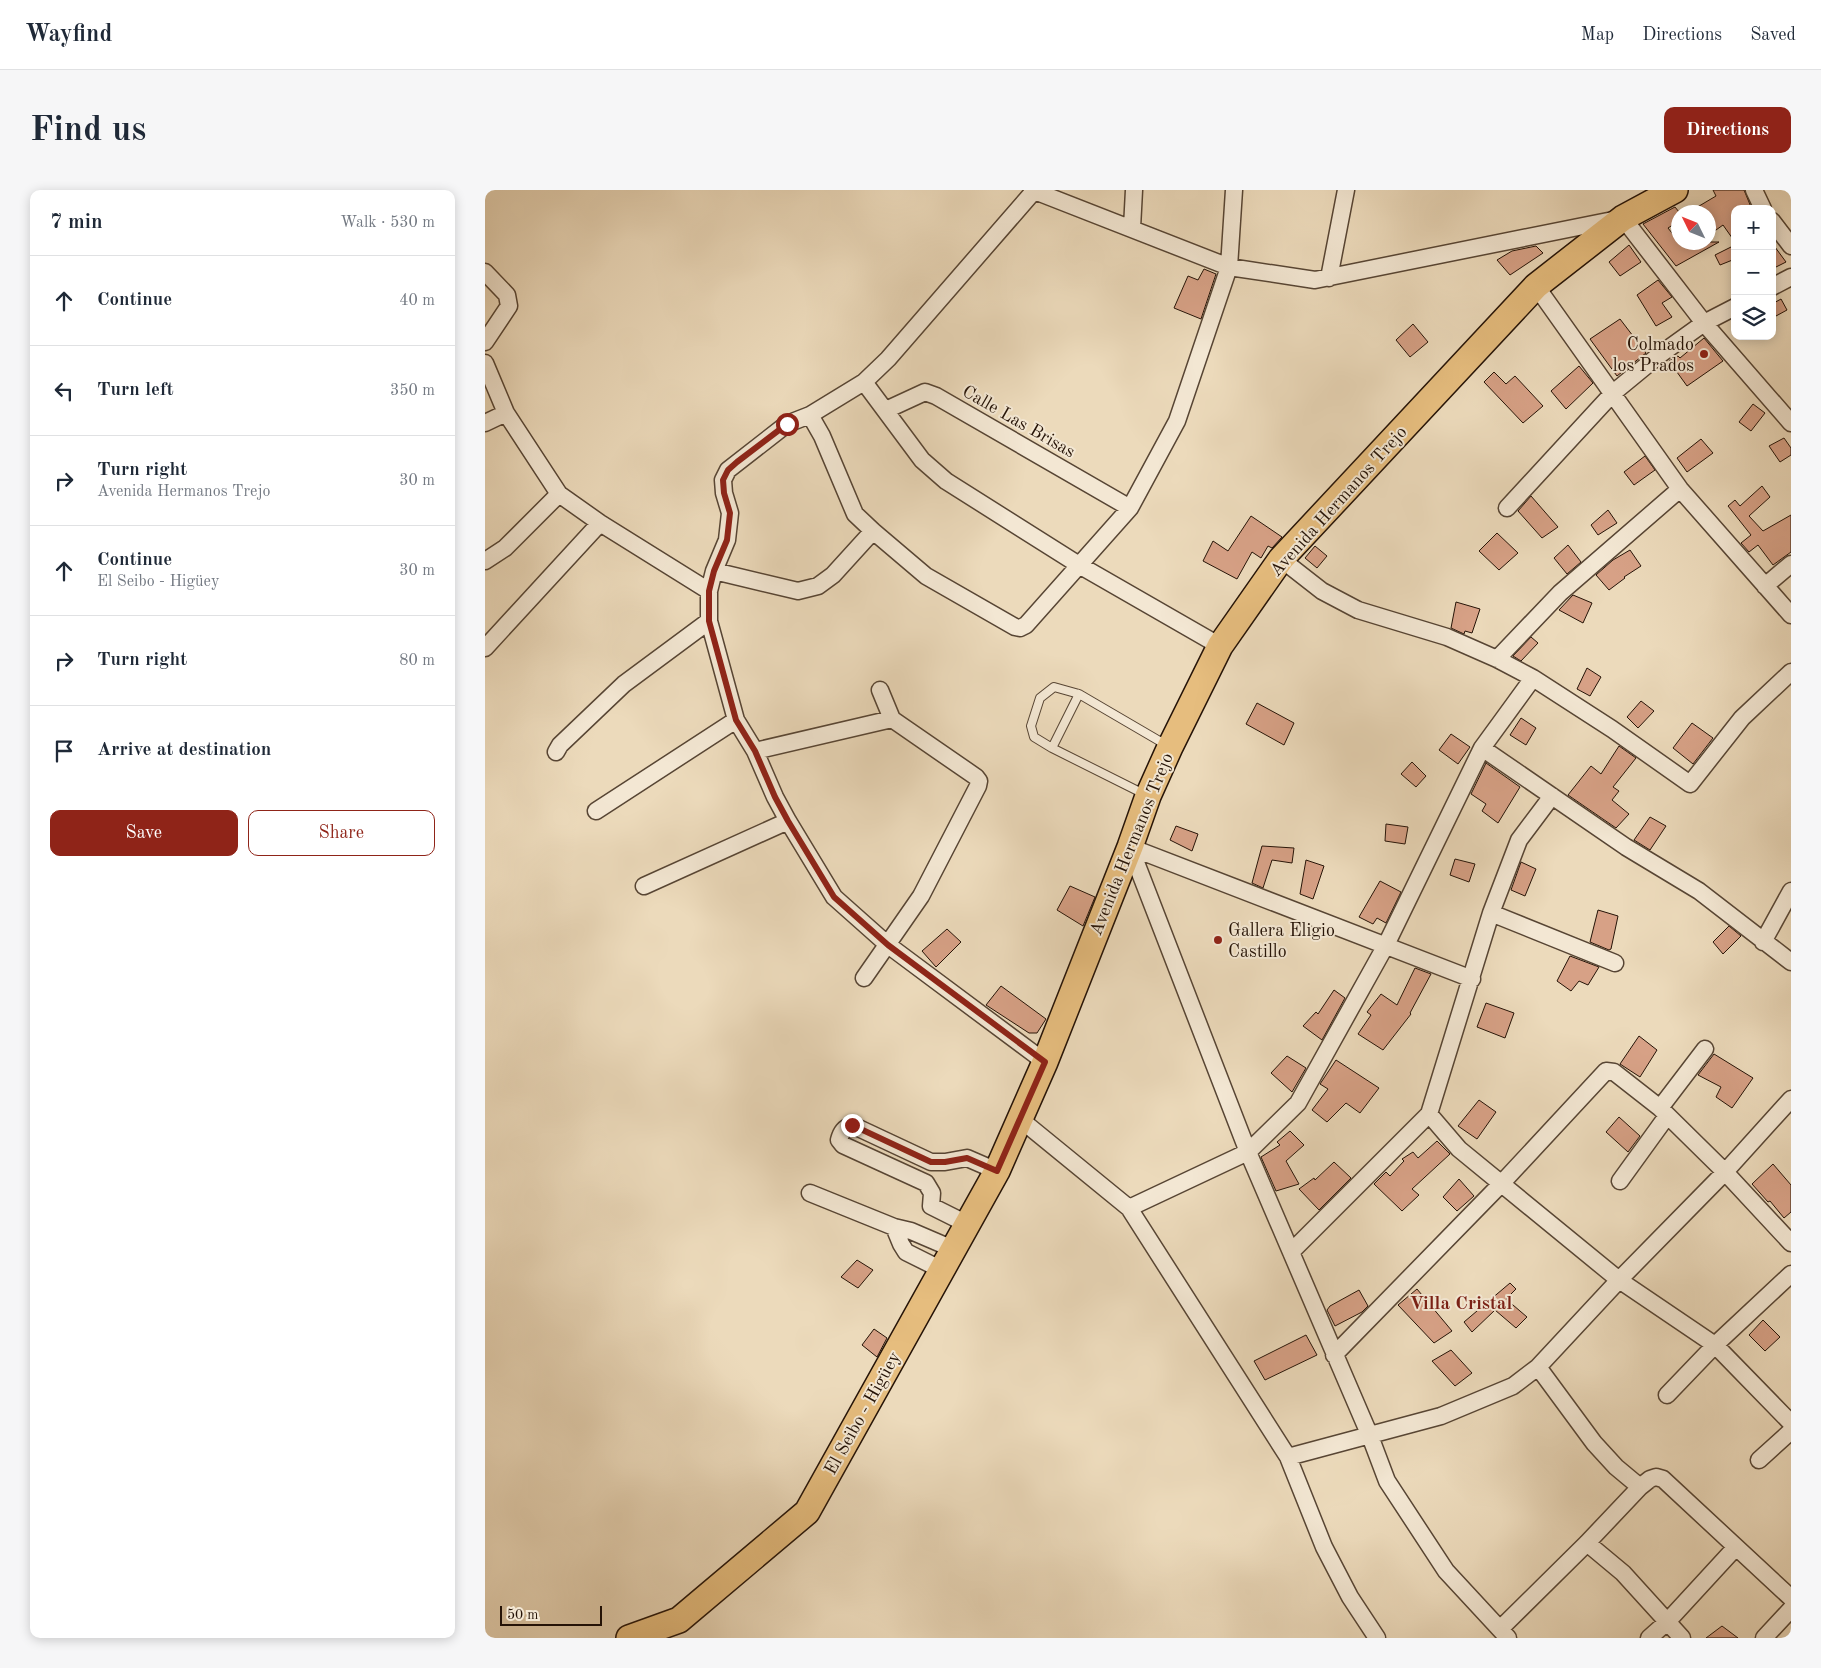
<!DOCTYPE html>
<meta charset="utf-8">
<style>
body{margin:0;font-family:"Old Standard TT",serif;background:#f6f6f7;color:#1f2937}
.controls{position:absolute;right:15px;top:15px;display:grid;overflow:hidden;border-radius:10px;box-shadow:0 2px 12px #0003}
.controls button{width:45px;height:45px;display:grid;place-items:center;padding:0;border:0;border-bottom:1px solid #e0e1e3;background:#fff;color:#1f2937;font:25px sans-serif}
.compass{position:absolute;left:1186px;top:15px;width:45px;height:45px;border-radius:50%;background:#fff;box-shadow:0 2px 12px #0003;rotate:313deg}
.scale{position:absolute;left:15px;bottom:12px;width:102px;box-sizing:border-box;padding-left:5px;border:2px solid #251307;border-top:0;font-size:14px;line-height:18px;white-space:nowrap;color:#251307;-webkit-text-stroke:4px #f3e7d3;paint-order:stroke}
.stop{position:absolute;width:15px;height:15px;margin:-11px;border:4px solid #8f2418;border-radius:50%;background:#fff}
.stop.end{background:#8f2418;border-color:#fff;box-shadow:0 1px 5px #0008}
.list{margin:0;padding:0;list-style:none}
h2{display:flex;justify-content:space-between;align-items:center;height:65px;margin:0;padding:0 20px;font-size:21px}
h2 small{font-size:16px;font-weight:400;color:#747a83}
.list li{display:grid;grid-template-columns:32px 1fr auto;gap:15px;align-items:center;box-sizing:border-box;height:90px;padding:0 20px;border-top:1px solid #e0e1e3}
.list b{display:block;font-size:19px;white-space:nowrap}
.list p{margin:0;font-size:16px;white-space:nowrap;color:#747a83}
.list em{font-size:16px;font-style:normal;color:#747a83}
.actions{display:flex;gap:10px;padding:15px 20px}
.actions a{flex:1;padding:11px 0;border:1px solid #8f2418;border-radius:10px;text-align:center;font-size:18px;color:#8f2418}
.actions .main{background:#8f2418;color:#fff}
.icon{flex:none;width:28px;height:28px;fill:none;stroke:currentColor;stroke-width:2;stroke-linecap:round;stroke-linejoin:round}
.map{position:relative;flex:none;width:1306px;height:1448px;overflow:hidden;border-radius:10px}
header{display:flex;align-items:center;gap:30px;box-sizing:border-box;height:70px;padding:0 25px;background:#fff;border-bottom:1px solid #e0e1e3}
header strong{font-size:24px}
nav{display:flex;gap:28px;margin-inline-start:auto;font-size:18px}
.intro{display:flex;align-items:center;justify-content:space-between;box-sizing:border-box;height:120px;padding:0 30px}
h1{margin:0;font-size:35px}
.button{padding:12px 22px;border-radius:10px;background:#8f2418;color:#fff;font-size:18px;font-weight:700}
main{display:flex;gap:30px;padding:0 30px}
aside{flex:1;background:#fff;border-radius:10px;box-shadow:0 2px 12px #0003}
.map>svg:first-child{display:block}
.building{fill:#d7a186;stroke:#251307}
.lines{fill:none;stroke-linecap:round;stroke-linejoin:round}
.lane-casing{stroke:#574534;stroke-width:10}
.street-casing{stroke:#574534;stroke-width:19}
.primary-casing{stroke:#251307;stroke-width:28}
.lane{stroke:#f3e7d3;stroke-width:8}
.street{stroke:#f3e7d3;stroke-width:16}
.primary{stroke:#e6bd7e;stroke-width:25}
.route{stroke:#8f2418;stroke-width:6}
.poi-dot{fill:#8f2418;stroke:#f3e7d3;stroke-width:2}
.labels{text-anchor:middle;stroke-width:4;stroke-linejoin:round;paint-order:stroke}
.poi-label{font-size:18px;fill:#251307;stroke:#f3e7d3;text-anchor:end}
.street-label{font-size:18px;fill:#251307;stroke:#f3e7d3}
.neighbourhood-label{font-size:19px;font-weight:bold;fill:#7a1f14;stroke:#f3e7d3}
</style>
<header>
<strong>Wayfind</strong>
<nav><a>Map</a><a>Directions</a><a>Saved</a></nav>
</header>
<div class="intro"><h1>Find us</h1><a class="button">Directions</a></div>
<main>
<aside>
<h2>7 min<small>Walk · 530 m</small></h2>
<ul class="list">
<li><svg class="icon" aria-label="ahead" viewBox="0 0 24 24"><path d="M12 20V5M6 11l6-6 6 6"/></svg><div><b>Continue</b></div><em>40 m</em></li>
<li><svg class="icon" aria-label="left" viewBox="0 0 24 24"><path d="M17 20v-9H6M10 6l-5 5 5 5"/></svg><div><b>Turn left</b></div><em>350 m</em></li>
<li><svg class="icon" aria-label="right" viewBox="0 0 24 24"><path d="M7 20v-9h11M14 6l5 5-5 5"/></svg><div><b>Turn right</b><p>Avenida Hermanos Trejo</p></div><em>30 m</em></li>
<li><svg class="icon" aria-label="ahead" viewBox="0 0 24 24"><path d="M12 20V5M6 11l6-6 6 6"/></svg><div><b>Continue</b><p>El Seibo - Higüey</p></div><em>30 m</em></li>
<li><svg class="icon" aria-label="right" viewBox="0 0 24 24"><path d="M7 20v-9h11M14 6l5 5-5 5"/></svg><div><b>Turn right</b></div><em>80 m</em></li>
<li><svg class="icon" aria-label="arrive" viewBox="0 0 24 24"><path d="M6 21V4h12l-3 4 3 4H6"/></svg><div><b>Arrive at destination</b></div></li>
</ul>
<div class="actions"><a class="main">Save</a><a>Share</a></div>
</aside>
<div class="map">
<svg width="1306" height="1448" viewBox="0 0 1306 1448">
<rect width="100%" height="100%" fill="#ecdabb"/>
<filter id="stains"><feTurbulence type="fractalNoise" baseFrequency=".004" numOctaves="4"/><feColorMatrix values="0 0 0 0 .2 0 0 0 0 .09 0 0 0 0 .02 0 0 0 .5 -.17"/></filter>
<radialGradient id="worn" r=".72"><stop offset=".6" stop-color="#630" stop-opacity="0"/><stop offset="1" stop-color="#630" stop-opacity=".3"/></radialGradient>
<path class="building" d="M 1228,0 L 1259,0 L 1266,17 L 1263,19 L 1250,19 L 1250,52 L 1238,35 L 1224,45 L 1224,22 L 1204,22 L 1231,6 Z
M 1190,17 L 1194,22 L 1194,31 L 1183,38 L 1194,52 L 1234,52 L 1191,76 L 1158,34 Z
M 1287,53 L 1301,72 L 1287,79 Z
M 1144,55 L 1156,72 L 1135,86 L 1124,72 Z
M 1250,55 L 1250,69 L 1235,75 L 1230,65 Z
M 1051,56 L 1058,63 L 1025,85 L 1012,70 L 1027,61 Z
M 719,79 L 731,84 L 716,129 L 689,118 L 703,86 L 713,90 Z
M 1173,90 L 1187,107 L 1177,113 L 1187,127 L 1171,136 L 1152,105 Z
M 1296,109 L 1302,120 L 1291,126 L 1287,120 L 1287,114 Z
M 1135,129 L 1161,163 L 1132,186 L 1105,149 Z
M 928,134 L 943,152 L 925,167 L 911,150 Z
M 1219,148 L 1238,171 L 1202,196 L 1184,171 L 1193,166 L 1195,168 Z
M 1094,176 L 1108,193 L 1081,219 L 1066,201 Z
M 1009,182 L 1021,194 L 1030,186 L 1058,216 L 1038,233 L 999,192 Z
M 1268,214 L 1280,223 L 1266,241 L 1254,232 Z
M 1299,248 L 1306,258 L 1306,265 L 1295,272 L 1284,256 Z
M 1216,249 L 1228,263 L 1202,282 L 1192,268 Z
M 1160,266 L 1170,280 L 1149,295 L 1139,282 Z
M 1277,296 L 1285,307 L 1264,326 L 1278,341 L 1306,325 L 1306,362 L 1288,375 L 1273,355 L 1264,362 L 1256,353 L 1266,345 L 1243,316 L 1250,310 L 1255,316 Z
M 1046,306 L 1073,337 L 1057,348 L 1033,321 Z
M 1123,320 L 1132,333 L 1113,345 L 1106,335 Z
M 766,326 L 797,347 L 787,358 L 783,356 L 776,368 L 767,362 L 752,389 L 718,371 L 728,351 L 743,361 Z
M 1012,343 L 1033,363 L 1014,380 L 994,361 Z
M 1083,355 L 1096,372 L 1082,384 L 1069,368 Z
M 830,356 L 842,366 L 832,378 L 820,368 Z
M 1145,360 L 1156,376 L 1139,387 L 1140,388 L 1124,400 L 1111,385 L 1128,370 Z
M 1088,405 L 1107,413 L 1098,433 L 1074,420 Z
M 971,412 L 995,419 L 987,443 L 980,441 L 979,444 L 966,438 Z
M 1046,447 L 1053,453 L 1036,471 L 1028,466 Z
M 1102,478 L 1116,487 L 1105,506 L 1092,499 Z
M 1156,511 L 1169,521 L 1153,538 L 1142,527 Z
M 772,513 L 809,533 L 799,555 L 761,534 Z
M 1036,528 L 1051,538 L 1041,555 L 1025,545 Z
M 1207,533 L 1228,548 L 1208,574 L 1188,558 Z
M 966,544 L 985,557 L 973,574 L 954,560 Z
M 1134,556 L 1151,568 L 1128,597 L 1134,601 L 1127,610 L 1144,624 L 1131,638 L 1083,605 L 1106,576 L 1116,584 Z
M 927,572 L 941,586 L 931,597 L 916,584 Z
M 1001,573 L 1035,597 L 1013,633 L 997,621 L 1001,614 L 986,604 Z
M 1165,627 L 1181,636 L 1165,660 L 1149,650 Z
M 901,634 L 923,637 L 920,654 L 900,651 Z
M 691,636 L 713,644 L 707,661 L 685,650 Z
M 777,656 L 809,658 L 807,673 L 787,670 L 778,698 L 767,693 Z
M 970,669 L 990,674 L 984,692 L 965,685 Z
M 821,670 L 839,676 L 828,709 L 815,704 Z
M 1036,672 L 1051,679 L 1040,706 L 1026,700 Z
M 895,691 L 916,702 L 901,733 L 892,728 L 888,734 L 874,727 Z
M 585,696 L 610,707 L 598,736 L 572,720 Z
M 1113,720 L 1133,726 L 1126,759 L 1124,760 L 1105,752 Z
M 1244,736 L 1256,746 L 1238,764 L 1228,752 Z
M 462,739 L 476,752 L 451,777 L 437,761 Z
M 1085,766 L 1114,777 L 1103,795 L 1094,791 L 1086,801 L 1072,791 Z
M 930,778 L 946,784 L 925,823 L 926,824 L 898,860 L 873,844 L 886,825 L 882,822 L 896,804 L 912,815 Z
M 516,796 L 561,829 L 552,843 L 544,843 L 501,815 Z
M 849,800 L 860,808 L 837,850 L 818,836 L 831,822 L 833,824 Z
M 1001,813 L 1029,823 L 1020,848 L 992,837 Z
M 1154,846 L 1172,860 L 1155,887 L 1135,874 Z
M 1229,864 L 1268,888 L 1247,918 L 1231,907 L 1236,897 L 1213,885 Z
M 802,866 L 821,878 L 807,902 L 786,883 Z
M 851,870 L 894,898 L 875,923 L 861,913 L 842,932 L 827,920 L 843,899 L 835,894 Z
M 994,910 L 1011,922 L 992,949 L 973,936 Z
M 1134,927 L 1155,946 L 1143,962 L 1121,942 Z
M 805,941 L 819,955 L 801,971 L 814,994 L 791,1001 L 776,967 L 795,955 L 792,952 Z
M 952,951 L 965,964 L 927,999 L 934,1005 L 917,1021 L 889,994 L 901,982 L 905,986 L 919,971 L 917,969 L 928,962 L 933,968 Z
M 849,972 L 866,988 L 834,1020 L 814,999 L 829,988 L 830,990 Z
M 1288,974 L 1306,995 L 1306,1022 L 1299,1028 L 1285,1011 L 1283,1012 L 1267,994 Z
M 974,989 L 989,1006 L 972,1021 L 958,1007 Z
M 372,1070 L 388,1080 L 373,1098 L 356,1087 Z
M 1025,1093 L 1031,1099 L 1021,1109 L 1042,1127 L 1031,1138 L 1010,1120 L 987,1142 L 979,1132 Z
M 932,1099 L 967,1141 L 949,1153 L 913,1115 Z
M 874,1100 L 883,1116 L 877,1122 L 850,1136 L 842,1120 L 845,1116 Z
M 1278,1130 L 1295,1147 L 1280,1161 L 1264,1145 Z
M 389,1139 L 402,1148 L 392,1167 L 377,1155 Z
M 821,1145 L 832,1165 L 780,1190 L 769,1171 Z
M 966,1160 L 987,1183 L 970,1196 L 947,1171 Z
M 1237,1436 L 1253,1448 L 1221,1448 Z"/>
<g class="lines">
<defs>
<path id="lane" d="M 567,558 L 594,504
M 661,605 L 567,558 L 549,547 L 546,536 L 555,508 L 569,497 L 594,504 L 683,556"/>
<path id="street" d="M 547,0 L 744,77 L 830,90 L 1138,28 L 1219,133 L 1306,233
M 1269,0 L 1278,19
M 549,1 L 403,169 L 379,192 L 325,225 L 302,234 L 243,280 L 238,290 L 239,303 L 245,323 L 242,350 L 229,381 L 224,401 L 224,431 L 251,530 L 270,561 L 290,607 L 303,631 L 349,707 L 403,755 L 560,872
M 1287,31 L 1306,56
M 647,38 L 649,0
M 0,82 L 22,105 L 24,116 L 0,152
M 844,88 L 861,0
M 1051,96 L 1195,299 L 1306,425
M 1287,97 L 1306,87
M 0,173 L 21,223 L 74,304 L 115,333 L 224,401
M 379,192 L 437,270 L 461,291 L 594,375 L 735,456
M 401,220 L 440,202 L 451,206 L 645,318
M 325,225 L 337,246 L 370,324 L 388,341 L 441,386 L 530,437 L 535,438 L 541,435 L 645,318 L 692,231 L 744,77 L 749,0
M 0,233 L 21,223
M 1022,318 L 1128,203 L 1173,166 L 1219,133 L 1250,117
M 796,369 L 837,401 L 873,420 L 962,447 L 1012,469 L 1048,488 L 1127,539 L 1205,594 L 1257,528 L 1306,482
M 0,371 L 20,358 L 74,304
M 229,381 L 313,401 L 333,396 L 348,385 L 388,341
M 1280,396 L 1306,374
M 0,458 L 115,333
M 1012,469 L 1075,403 L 1195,299
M 997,558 L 1141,657 L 1214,701 L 1306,772
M 270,561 L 407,529
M 71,562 L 75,555 L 139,494 L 224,431
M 111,621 L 251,530
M 645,657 L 763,962 L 885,1246 L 902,1291 L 961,1381 L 1023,1448
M 645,657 L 987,789
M 159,696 L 303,631
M 1006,723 L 1130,773
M 1278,752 L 1306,701
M 379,788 L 436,706 L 493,596 L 494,591 L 491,587 L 407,529 L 395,500
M 1175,918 L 1220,859
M 944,924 L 974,959 L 1134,1090 L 1230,1155 L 1306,1233
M 535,929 L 644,1018 L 803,1267 L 839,1357 L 865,1407 L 892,1448
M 1135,991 L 1182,926
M 325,1003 L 409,1037 L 416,1054 L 421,1062 L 457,1080
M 644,1018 L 763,962 L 813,913 L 901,755 L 997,558 L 1048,488
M 482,1034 L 446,1016 L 447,1003 L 441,993 L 358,955 L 354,950 C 356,942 359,938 367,935 L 446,972 L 460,972 L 482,968 L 512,981
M 409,1037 L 426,1041 L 468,1059
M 806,1062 L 944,924 L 1006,723 L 1034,650 L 1067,606
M 849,1165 L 1016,994 L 1121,881 L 1129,882 L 1175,918 L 1240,982 L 1306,1053
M 1053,1177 L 1109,1253 L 1131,1277 L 1155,1297
M 1182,1205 L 1230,1155 L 1306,1084
M 803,1267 L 956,1226 L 1028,1196 L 1053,1177 L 1134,1090 L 1240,982 L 1306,909
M 1274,1270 L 1306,1241
M 1102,1353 L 1138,1383 L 1197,1448
M 1015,1439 L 1102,1353 L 1155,1297 L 1165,1289 L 1171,1287 L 1178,1289 L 1306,1408
M 1164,1448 L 1182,1432 L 1251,1357
M 1279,1448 L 1306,1419"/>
<path id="primary" d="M 144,1448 L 194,1430 L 322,1322 L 512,981 L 560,872 L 645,657 L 663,606 L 685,557 L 735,456 L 796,369 L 1051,96 L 1138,28 L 1190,0"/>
</defs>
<use href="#lane" class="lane-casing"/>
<use href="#street" class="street-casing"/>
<use href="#primary" class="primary-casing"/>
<use href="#lane" class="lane"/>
<use href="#street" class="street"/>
<use href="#primary" class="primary"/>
</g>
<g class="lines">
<path class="route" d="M 302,234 L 252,272 L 243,280 L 238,290 L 239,303 L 245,323 L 242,350 L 229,381 L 224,401 L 224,431 L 251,530 L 270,561 L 290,607 L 303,631 L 349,707 L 403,755 L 560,872 L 512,981 L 482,968 L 460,972 L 446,972 L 367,935"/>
</g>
<g class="poi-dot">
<circle cx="1219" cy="164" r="5"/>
<circle cx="733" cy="750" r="5"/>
</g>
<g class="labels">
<g class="poi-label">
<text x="1209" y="160">Colmado<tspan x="1209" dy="21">los Prados</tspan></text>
<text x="743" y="746" text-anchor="start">Gallera Eligio<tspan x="743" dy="21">Castillo</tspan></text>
</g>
<g class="street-label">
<text transform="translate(534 231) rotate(30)" y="6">Calle Las Brisas</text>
<text transform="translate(853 311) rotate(-48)" y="6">Avenida Hermanos Trejo</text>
<text transform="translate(646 654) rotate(-68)" y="6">Avenida Hermanos Trejo</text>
<text transform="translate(377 1223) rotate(-61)" y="6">El Seibo - Higüey</text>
</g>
<g class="neighbourhood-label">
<text x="976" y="1119">Villa Cristal</text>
</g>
</g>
<rect width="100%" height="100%" filter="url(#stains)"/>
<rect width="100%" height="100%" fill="url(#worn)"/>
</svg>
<div class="controls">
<button>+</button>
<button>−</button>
<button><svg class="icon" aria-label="layers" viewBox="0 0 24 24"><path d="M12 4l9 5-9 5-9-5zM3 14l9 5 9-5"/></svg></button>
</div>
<svg class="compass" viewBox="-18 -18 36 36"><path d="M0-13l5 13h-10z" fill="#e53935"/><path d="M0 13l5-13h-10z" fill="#747a83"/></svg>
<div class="scale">50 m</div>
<div class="stop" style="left:302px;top:234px"></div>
<div class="stop end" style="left:367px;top:935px"></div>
</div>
</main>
